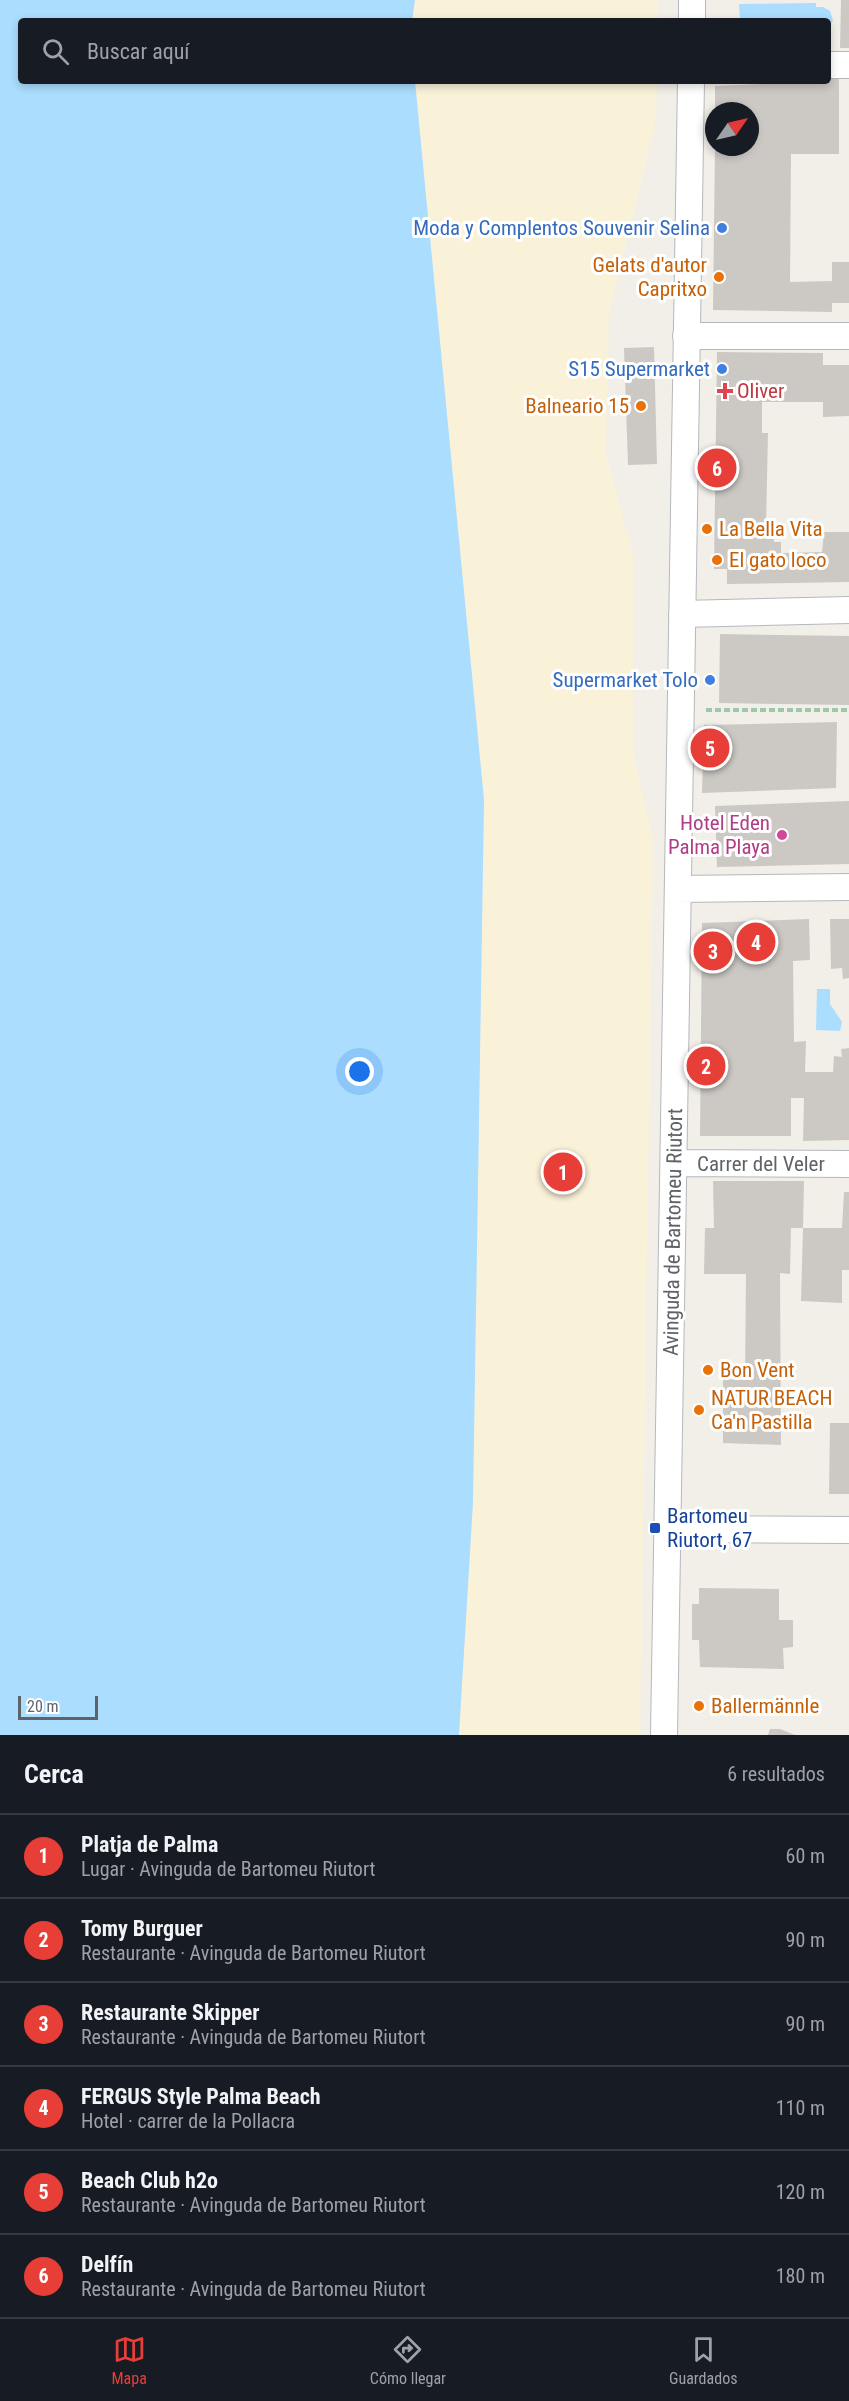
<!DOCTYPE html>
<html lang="es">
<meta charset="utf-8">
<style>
body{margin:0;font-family:"Roboto Condensed",sans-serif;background:#20242c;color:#f1f3f6}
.compass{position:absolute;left:705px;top:102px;width:54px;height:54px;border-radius:50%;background:#171b24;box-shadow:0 3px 9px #0003;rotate:56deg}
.scale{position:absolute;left:18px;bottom:15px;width:80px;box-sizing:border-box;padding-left:6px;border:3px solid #5f6368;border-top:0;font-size:16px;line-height:21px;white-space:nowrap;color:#5f6368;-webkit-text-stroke:4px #fff;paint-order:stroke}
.you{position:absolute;left:360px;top:1072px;width:21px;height:21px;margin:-15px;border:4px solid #fff;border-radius:50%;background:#1a73e8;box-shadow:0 0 0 9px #1a73e833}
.badge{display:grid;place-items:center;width:39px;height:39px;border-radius:50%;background:#e73f38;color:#fff;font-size:20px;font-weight:700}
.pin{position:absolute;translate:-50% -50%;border:3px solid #fff;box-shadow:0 2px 6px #0006}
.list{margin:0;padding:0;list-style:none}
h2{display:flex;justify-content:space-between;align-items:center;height:78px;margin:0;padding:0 24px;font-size:26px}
h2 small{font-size:20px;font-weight:400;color:#9ea1a6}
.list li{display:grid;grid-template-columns:39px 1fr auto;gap:18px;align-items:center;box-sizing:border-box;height:84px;padding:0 24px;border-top:2px solid #363941}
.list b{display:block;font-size:22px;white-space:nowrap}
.list p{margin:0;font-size:20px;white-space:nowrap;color:#9ea1a6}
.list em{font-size:20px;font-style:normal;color:#9ea1a6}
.icon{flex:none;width:33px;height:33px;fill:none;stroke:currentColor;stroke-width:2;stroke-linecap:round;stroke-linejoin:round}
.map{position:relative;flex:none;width:849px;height:1735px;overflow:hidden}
.search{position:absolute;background:#171b24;box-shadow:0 3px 9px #0003;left:18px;right:18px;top:18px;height:66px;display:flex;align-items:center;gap:15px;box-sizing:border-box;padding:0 21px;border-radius:6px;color:#9ea1a6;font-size:22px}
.sheet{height:582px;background:#171b24}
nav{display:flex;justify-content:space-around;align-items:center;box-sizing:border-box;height:84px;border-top:2px solid #363941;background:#171b24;font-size:16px;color:#9ea1a6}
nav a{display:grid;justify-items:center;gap:3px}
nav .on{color:#e73f38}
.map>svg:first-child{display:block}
.sand{fill:#faf1d9}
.water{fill:#abddfe}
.building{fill:#ccc9c5}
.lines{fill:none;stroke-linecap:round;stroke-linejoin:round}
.minor-casing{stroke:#b5b8bc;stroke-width:28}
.path{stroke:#9fc8a8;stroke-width:4;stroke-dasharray:6 3;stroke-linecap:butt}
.minor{stroke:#fff;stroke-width:26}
.shop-dot{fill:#3f7fe0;stroke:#fff;stroke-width:2}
.food-dot{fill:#e8710a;stroke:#fff;stroke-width:2}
.health-dot{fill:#e0444e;stroke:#fff;stroke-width:2}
.hotel-dot{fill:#d1479c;stroke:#fff;stroke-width:2}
.transit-dot{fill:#1a4fb4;stroke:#fff;stroke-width:2}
.labels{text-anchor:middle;stroke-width:6;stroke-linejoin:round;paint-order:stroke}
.shop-label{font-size:21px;fill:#366cbe;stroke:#fff;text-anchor:end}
.food-label{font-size:21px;fill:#c56008;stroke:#fff;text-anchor:start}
.health-label{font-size:21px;fill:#be3a42;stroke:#fff;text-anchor:start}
.hotel-label{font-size:21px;fill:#b23c85;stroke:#fff;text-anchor:end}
.street-label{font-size:21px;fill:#5f6368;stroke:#fff}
.transit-label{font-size:21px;fill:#164399;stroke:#fff;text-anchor:start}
</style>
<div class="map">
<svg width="849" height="1735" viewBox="0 0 849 1735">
<rect width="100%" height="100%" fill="#f1efe8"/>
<path class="sand" d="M 415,0 L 658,0 L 658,21 L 412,21 Z
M 415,81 L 657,81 L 656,119 L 609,314 L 606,454 L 633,554 L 633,751 L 653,843 L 640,1735 L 459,1735 L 473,1502 L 484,800 Z"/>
<path class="water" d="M 0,0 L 415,0 L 412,21 L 21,21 L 21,81 L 415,81 L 484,800 L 473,1502 L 459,1735 L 0,1735 Z
M 816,3 L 816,7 L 823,7 L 830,11 L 833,20 L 828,29 L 828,21 L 740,21 L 739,4 Z
M 817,989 L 830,989 L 830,1004 L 842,1022 L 840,1031 L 816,1030 Z"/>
<path class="building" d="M 841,0 L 849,0 L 849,48 L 840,48 Z
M 828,76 L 839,76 L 839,154 L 791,154 L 790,282 L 832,281 L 832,262 L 849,262 L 849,303 L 832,303 L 832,312 L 713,310 L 715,147 L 750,147 L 750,111 L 715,111 L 715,86 L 765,84 L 766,81 L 828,81 Z
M 654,347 L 657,464 L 628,465 L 624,348 Z
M 717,352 L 823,353 L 823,365 L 849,365 L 849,416 L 823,417 L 823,402 L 762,402 L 762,433 L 768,433 L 766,526 L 773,526 L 774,542 L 781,542 L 781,553 L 822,552 L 824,532 L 849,532 L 849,582 L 727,584 L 727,569 L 714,569 Z
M 720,634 L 849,636 L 849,705 L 719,703 Z
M 837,722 L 836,788 L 702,793 L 704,725 Z
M 849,801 L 849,864 L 717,867 L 715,806 Z
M 809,919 L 810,960 L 793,961 L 794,1042 L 806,1041 L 805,1072 L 833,1072 L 834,1056 L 842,1057 L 841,1049 L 849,1048 L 849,1140 L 803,1141 L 804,1098 L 791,1098 L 791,1136 L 700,1136 L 702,923 Z
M 830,919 L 849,919 L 849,978 L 843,979 L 842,968 L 831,969 Z
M 713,1181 L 804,1181 L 803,1228 L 791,1228 L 790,1274 L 780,1273 L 781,1445 L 723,1443 L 723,1379 L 745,1380 L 746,1274 L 704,1274 L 705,1228 L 714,1228 Z
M 844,1192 L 849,1192 L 849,1270 L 842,1270 L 842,1303 L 801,1301 L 803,1228 L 842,1228 Z
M 830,1423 L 849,1423 L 849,1494 L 829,1494 Z
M 699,1588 L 779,1589 L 779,1620 L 793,1620 L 793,1647 L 783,1648 L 784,1669 L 700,1667 L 699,1640 L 692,1640 L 692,1604 L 699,1604 Z
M 770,1729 L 780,1729 L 795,1735 L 768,1735 Z"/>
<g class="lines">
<defs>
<path id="minor" d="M 692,21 L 692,0
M 828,65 L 849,65
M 686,336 L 849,336
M 682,614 L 849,610
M 678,889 L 849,887
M 674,1163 L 849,1164
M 668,1529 L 849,1530
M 664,1735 L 691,81"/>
</defs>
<use href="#minor" class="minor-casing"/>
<path class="path" d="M 706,710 L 849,710"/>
<use href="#minor" class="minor"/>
</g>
<g class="shop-dot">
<circle cx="722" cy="228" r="6"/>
<circle cx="722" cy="369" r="6"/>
<circle cx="710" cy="680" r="6"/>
</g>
<g class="food-dot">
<circle cx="719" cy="277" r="6"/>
<circle cx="641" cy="406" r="6"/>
<circle cx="707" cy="529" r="6"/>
<circle cx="717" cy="560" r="6"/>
<circle cx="708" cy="1370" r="6"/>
<circle cx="699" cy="1410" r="6"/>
<circle cx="699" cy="1706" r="6"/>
</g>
<path class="health-dot" d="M722 382h6v6h6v6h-6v6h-6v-6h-6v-6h6z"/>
<circle class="hotel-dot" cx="782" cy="835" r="6"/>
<rect class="transit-dot" x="649" y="1522" width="12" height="12" rx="3"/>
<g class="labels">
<g class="shop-label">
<text x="710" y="235">Moda y Complentos Souvenir Selina</text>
<text x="710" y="376">S15 Supermarket</text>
<text x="698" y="687">Supermarket Tolo</text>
</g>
<g class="food-label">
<text x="707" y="272" text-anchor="end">Gelats d'autor<tspan x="707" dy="24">Capritxo</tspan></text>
<text x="629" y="413" text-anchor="end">Balneario 15</text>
<text x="719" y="536">La Bella Vita</text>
<text x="729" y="567">El gato loco</text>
<text x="720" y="1377">Bon Vent</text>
<text x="711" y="1405">NATUR BEACH<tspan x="711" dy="24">Ca'n Pastilla</tspan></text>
<text x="711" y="1713">Ballermännle</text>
</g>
<g class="health-label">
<text x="737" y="398">Oliver</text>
</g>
<g class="hotel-label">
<text x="770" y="830">Hotel Eden<tspan x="770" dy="24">Palma Playa</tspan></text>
</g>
<g class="street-label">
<text x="761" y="1171">Carrer del Veler</text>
<text transform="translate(673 1232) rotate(-89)" y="7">Avinguda de Bartomeu Riutort</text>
</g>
<g class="transit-label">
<text x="667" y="1523">Bartomeu<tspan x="667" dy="24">Riutort, 67</tspan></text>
</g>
</g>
</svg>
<svg class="compass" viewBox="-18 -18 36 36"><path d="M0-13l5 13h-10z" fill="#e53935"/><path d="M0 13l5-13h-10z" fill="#9ea1a6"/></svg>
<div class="scale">20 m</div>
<div class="you"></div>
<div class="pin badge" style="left:563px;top:1172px">1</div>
<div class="pin badge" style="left:706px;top:1066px">2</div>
<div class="pin badge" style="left:713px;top:951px">3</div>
<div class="pin badge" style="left:756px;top:942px">4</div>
<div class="pin badge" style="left:710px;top:748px">5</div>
<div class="pin badge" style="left:717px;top:468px">6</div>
<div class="search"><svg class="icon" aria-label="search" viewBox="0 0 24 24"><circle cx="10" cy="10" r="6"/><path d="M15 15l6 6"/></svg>Buscar aquí</div>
</div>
<section class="sheet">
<h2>Cerca<small>6 resultados</small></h2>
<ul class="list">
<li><span class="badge">1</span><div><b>Platja de Palma</b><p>Lugar · Avinguda de Bartomeu Riutort</p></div><em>60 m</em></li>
<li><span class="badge">2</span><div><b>Tomy Burguer</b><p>Restaurante · Avinguda de Bartomeu Riutort</p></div><em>90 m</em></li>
<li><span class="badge">3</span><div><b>Restaurante Skipper</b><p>Restaurante · Avinguda de Bartomeu Riutort</p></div><em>90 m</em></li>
<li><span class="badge">4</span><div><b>FERGUS Style Palma Beach</b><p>Hotel · carrer de la Pollacra</p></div><em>110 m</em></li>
<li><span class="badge">5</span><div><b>Beach Club h2o</b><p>Restaurante · Avinguda de Bartomeu Riutort</p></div><em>120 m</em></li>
<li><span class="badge">6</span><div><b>Delfín</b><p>Restaurante · Avinguda de Bartomeu Riutort</p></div><em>180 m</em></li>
</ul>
</section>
<nav>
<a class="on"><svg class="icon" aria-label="map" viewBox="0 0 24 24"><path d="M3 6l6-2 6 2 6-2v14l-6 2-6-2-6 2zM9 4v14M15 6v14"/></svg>Mapa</a>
<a><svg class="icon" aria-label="directions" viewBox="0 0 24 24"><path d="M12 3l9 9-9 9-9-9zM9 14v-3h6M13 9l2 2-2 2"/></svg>Cómo llegar</a>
<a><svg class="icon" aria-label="saved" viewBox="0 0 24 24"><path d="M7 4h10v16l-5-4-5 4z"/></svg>Guardados</a>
</nav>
